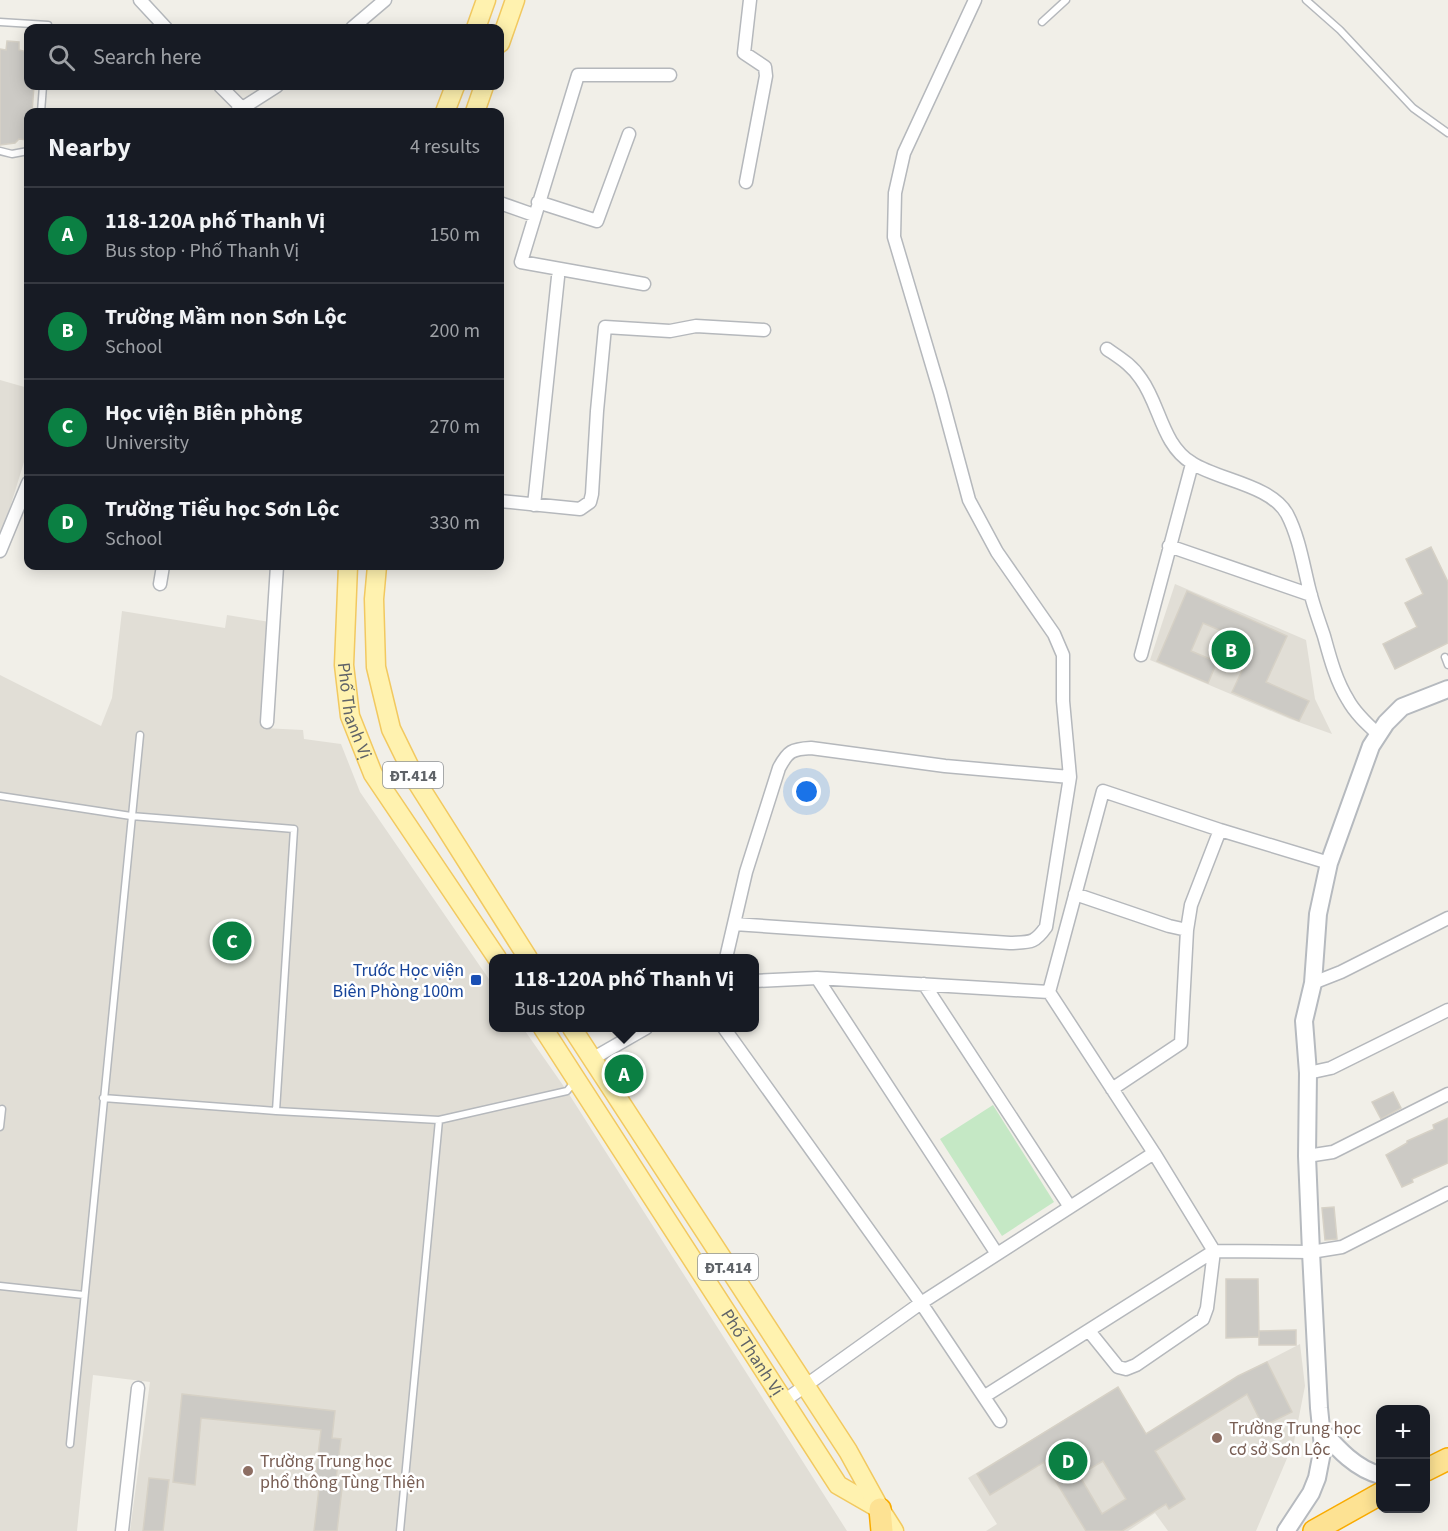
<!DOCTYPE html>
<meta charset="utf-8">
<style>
body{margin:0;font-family:"Source Sans 3",sans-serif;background:#242831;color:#f1f3f6}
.controls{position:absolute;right:18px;bottom:18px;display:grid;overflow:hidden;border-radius:12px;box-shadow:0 3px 15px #0003}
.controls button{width:54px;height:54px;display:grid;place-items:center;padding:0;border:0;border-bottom:2px solid #363941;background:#171b24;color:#f1f3f6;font:30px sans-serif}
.you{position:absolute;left:807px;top:792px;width:21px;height:21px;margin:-15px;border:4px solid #fff;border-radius:50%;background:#1a73e8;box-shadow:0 0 0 9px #1a73e833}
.badge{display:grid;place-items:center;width:39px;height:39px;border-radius:50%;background:#0b8043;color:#fff;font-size:20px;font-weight:700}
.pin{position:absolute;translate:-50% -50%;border:3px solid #fff;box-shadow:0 2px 6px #0006}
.popup{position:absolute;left:489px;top:954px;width:270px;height:78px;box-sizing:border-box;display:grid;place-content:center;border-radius:12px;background:#171b24;filter:drop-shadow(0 2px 4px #0005);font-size:20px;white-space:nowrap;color:#9ea1a6}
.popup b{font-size:22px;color:#f1f3f6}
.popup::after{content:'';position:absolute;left:50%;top:100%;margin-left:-12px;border:12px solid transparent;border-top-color:#171b24}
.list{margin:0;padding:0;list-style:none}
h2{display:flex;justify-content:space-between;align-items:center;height:78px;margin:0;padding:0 24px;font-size:26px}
h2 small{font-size:20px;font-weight:400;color:#9ea1a6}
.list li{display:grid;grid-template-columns:39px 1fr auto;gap:18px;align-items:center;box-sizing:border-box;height:96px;padding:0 24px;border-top:2px solid #363941}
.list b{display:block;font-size:22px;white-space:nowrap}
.list p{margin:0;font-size:20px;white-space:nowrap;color:#9ea1a6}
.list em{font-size:20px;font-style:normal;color:#9ea1a6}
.icon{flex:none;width:33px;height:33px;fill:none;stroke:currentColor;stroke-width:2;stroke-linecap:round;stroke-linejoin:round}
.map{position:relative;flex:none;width:1448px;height:1531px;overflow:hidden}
.search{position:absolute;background:#171b24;box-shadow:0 3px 15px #0003;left:24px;top:24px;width:480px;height:66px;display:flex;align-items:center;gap:15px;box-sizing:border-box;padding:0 21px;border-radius:12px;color:#9ea1a6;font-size:22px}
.panel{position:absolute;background:#171b24;box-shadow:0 3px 15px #0003;left:24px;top:108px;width:480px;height:462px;border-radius:12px}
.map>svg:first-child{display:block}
.education{fill:#e1ded6}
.green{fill:#c5e8c5}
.building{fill:#cccac5;stroke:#d6d1c6;stroke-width:1.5;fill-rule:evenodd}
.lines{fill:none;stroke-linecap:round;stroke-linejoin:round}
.lane-casing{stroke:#b5b8bc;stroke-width:9}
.street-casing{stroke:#b5b8bc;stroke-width:15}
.secondary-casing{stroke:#b6babf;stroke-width:20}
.primary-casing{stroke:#f2c960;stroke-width:21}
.highway-casing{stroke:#f9ab00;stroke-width:24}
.lane{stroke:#fff;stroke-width:6}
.street{stroke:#fff;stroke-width:12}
.secondary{stroke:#fff;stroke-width:16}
.primary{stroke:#fff2af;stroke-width:18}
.highway{stroke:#fde293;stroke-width:21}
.transit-dot{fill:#1a4fb4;stroke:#fff;stroke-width:2}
.education-dot{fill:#8d6e63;stroke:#fff;stroke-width:2}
.labels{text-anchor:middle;stroke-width:5;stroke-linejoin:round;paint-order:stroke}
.shield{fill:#fff;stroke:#8f9295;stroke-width:1.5}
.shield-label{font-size:16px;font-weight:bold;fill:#5f6368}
.street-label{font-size:18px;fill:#5f6368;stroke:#fff}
.transit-label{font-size:18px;fill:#164399;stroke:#fff;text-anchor:end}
.education-label{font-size:18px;fill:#785e54;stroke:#fff;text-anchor:start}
</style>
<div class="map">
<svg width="1448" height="1531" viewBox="0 0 1448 1531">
<rect width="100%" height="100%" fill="#f1efe8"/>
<path class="education" d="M 0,380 L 28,388 L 28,449 L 0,540 Z
M 1175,584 L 1306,640 L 1315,699 L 1332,734 L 1290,719 L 1150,660 Z
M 122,611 L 225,628 L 227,615 L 270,622 L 263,728 L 303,730 L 304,739 L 341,744 L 360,792 L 493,985 L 494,1028 L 523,1028 L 567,1091 L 847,1531 L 130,1531 L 150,1382 L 93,1375 L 77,1531 L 0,1531 L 0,675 L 101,726 L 112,698 Z
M 1300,1344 L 1305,1386 L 1294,1442 L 1256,1531 L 1168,1531 L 1155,1513 L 1128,1531 L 986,1531 L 997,1524 L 968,1478 L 1118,1387 L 1146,1434 L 1238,1376 Z"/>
<path class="green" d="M 993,1105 L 1054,1202 L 1002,1236 L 940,1139 Z"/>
<path class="building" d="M 7,41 L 19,42 L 19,50 L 28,52 L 28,86 L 34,86 L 32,112 L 28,112 L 28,140 L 19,139 L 15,143 L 0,145 L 0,49 L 6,50 Z
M 1431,547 L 1448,582 L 1448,643 L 1395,669 L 1383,644 L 1417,627 L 1405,603 L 1423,594 L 1406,559 Z
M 1187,591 L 1287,636 L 1266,682 L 1309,701 L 1299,721 L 1232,692 L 1254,645 L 1203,623 L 1191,651 L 1217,662 L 1208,683 L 1157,661 Z
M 1393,1092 L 1401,1108 L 1381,1119 L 1372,1102 Z
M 1448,1118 L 1448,1163 L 1412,1179 L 1413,1182 L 1402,1187 L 1386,1155 L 1407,1143 L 1407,1141 L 1434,1129 L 1433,1125 Z
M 1334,1207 L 1337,1239 L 1325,1240 L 1322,1208 Z
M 1226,1279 L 1258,1279 L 1259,1337 L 1226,1338 Z
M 1296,1330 L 1296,1345 L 1259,1345 L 1259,1331 Z
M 1267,1362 L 1292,1412 L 1263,1426 L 1247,1394 L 1155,1451 L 1185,1499 L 1169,1509 L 1166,1504 L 1122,1531 L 1086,1531 L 1044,1462 L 990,1495 L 977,1474 L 1118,1387 L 1146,1434 L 1238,1376 ZM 1103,1461 L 1126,1499 L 1102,1514 L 1079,1475 Z
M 182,1394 L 335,1411 L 332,1438 L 341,1439 L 336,1479 L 343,1480 L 337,1531 L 314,1531 L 320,1480 L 315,1480 L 321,1430 L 201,1418 L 195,1485 L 173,1482 Z
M 149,1478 L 169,1480 L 163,1531 L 143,1531 Z"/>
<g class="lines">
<defs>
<path id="lane" d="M 1306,0 L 1340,30 L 1413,108 L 1448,133
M 0,22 L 48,25 L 48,28
M 1042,22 L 1066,0
M 41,112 L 43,86
M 0,151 L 12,154 L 28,151
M 1445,657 L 1448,665
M 0,796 L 131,816 L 294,829 L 276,1111
M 103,1098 L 276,1111 L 439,1120 L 567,1091 L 575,1081
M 0,1127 L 2,1109
M 0,1286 L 84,1295
M 70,1444 L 140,735
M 400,1531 L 439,1120"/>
<path id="street" d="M 140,0 L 166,28
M 352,28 L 385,0
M 220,86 L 246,112
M 236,112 L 277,86
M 746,182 L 766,76 L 765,67 L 744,53 L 750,0
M 538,202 L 597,221 L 629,134
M 500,203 L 534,215
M 644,284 L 521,262 L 578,75 L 670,75
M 1107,349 C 1120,358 1132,365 1141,379 C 1160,405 1162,445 1192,463 C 1218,480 1271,485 1287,514 C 1299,537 1303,564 1309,588 C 1313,605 1319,621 1324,636 C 1330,658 1336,681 1348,700 C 1355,713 1367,724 1378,734
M 500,501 L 580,509 L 590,502 L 592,494 L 597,411 L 605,327 L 670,331 L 696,326 L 764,330
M 534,505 L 558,277
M 1169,546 L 1311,595
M 0,551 L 28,483
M 160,584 L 163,566
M 1141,655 L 1192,464
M 267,722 L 277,566
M 1075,894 L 1169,926 L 1187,930
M 734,924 L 1010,943 C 1030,942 1034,944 1046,927 L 1070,777 L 1063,701 L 1063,655 L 1054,634 L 997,552 L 969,500 L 940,392 L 894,237 L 895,193 L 904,153 L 975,0
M 726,958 L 746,872 L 779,768 C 788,751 792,749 811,748 L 945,766 L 1070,777
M 817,978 L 997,1254
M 754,981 L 817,978 L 1049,992
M 1313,983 L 1341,972 L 1448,918
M 924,984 L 1070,1207
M 724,1028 L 921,1303 L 1000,1421
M 592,1059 L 646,1028
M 1308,1073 L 1331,1068 L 1448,1010
M 1112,1089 L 1181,1043 L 1187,930 L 1191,905 L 1220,830
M 1307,1156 L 1333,1152 L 1448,1094
M 1089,1331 L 1118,1367 L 1126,1369 L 1136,1365 L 1203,1319 L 1207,1308 L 1214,1251 L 1154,1153 L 1049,992 L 1103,791 L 1220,830 L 1329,863
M 985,1396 L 1214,1251 L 1311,1252 L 1342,1247 L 1448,1193
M 784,1401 L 921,1303 L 1154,1153
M 122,1531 L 138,1388"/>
<path id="secondary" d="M 1322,1431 C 1338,1449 1356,1469 1380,1475
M 1286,1531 L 1311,1493 L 1317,1478 L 1323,1447 L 1319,1408 L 1311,1252 L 1307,1156 L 1308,1073 L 1304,1021 L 1313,983 L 1318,914 L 1329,863 L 1371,746 L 1386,723 L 1402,707 L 1448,689"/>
<g id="primary">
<path d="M 476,28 L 486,0"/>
<path d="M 500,43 L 515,0"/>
<path d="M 445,112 L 455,86"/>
<path d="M 475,112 L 484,86"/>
<path id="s1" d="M 348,566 L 344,665 L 350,716 L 373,774 L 497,958"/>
<path d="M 377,566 L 374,599 L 376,667 L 391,729 L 418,784 L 528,958"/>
<path id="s2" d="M 543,1028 L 838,1485 L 878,1508"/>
<path d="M 572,1028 L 848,1451 L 880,1509 L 894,1531"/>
</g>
<path id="highway" d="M 1426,1470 L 1448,1459
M 880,1509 L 882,1531
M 1314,1531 L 1380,1494"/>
</defs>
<use href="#lane" class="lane-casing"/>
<use href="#street" class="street-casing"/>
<use href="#secondary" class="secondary-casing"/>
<use href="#primary" class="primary-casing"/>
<use href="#highway" class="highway-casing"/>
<use href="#lane" class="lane"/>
<use href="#street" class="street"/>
<use href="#secondary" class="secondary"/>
<use href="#primary" class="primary"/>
<use href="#highway" class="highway"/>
</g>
<rect class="transit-dot" x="470" y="974" width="12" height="12" rx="3"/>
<g class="education-dot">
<circle cx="1217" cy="1438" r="6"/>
<circle cx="248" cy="1471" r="6"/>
</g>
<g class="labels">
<g class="shield">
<rect x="383" y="762" width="60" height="26" rx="4.5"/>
<rect x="698" y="1254" width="60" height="26" rx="4.5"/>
</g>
<g class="shield-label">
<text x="413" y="781">ĐT.414</text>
<text x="728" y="1273">ĐT.414</text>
</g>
<g class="street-label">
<text dy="6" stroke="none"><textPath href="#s1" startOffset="146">Phố Thanh Vị</textPath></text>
<text dy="6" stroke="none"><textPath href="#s2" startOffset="386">Phố Thanh Vị</textPath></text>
</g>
<g class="transit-label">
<text x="464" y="976">Trước Học viện<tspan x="464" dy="21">Biên Phòng 100m</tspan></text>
</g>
<g class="education-label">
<text x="1229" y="1434">Trường Trung học<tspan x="1229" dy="21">cơ sở Sơn Lộc</tspan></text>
<text x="260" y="1467">Trường Trung học<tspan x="260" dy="21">phổ thông Tùng Thiện</tspan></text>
</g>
</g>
</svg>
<div class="controls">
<button>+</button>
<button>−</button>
</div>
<div class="you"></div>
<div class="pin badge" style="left:624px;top:1074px">A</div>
<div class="popup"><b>118-120A phố Thanh Vị</b>Bus stop</div>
<div class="pin badge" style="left:1231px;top:650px">B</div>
<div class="pin badge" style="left:232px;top:941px">C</div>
<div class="pin badge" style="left:1068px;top:1461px">D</div>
<div class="search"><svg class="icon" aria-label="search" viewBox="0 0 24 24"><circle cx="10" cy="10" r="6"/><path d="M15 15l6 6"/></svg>Search here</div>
<section class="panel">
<h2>Nearby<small>4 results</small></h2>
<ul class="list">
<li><span class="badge">A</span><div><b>118-120A phố Thanh Vị</b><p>Bus stop · Phố Thanh Vị</p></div><em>150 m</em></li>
<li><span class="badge">B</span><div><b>Trường Mầm non Sơn Lộc</b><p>School</p></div><em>200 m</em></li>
<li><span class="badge">C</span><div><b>Học viện Biên phòng</b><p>University</p></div><em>270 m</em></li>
<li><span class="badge">D</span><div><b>Trường Tiểu học Sơn Lộc</b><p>School</p></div><em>330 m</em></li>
</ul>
</section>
</div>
